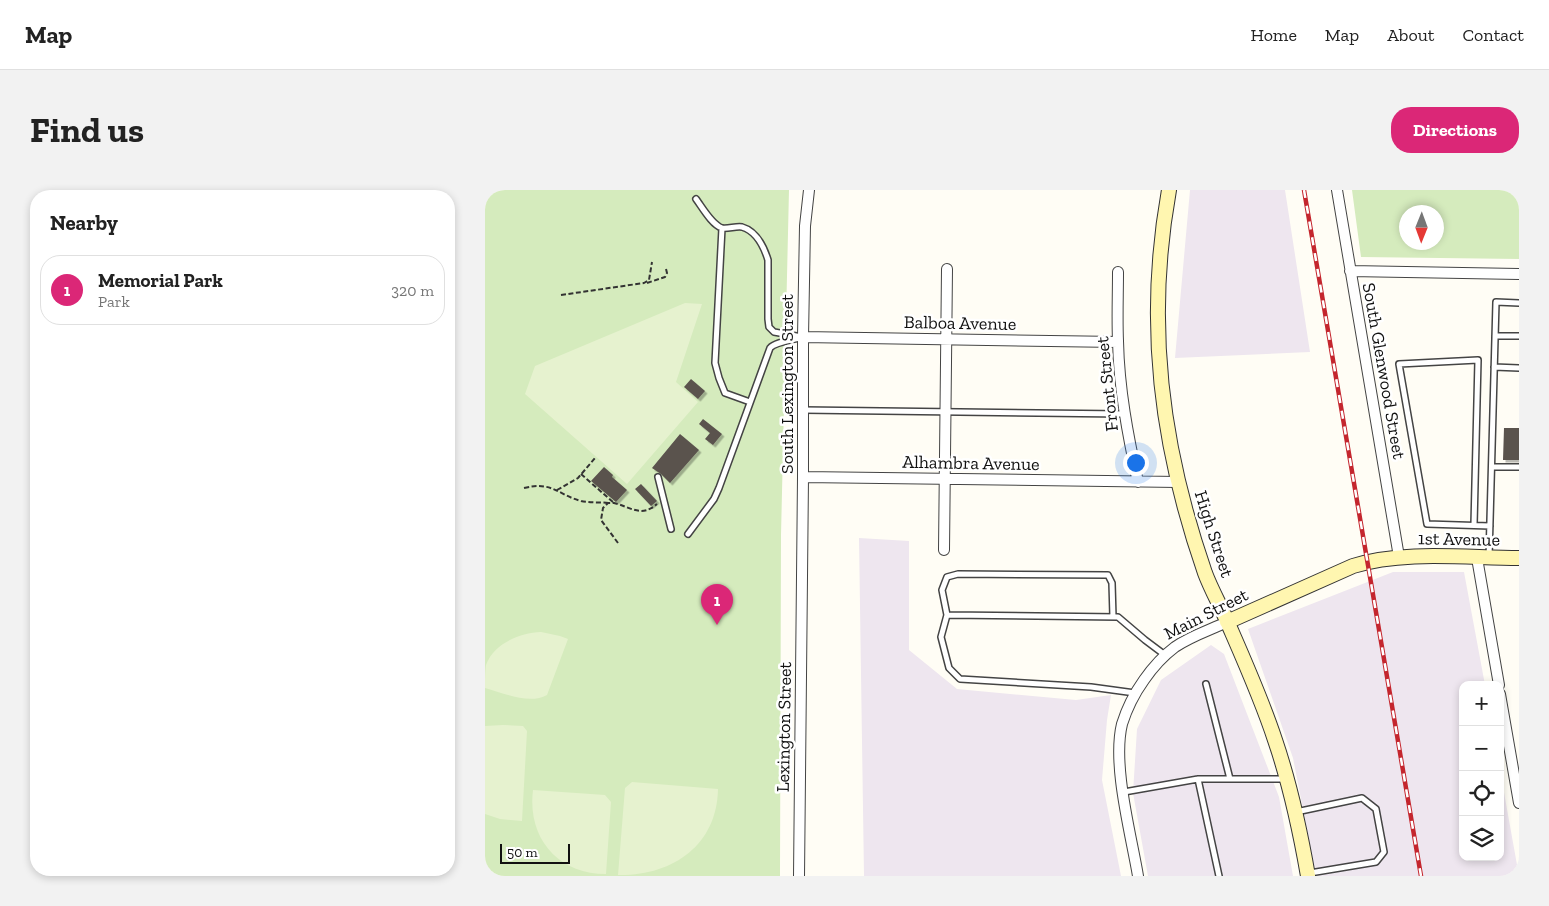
<!DOCTYPE html>
<meta charset="utf-8">
<style>
body{margin:0;font-family:"Zilla Slab",serif;background:#f2f2f2;color:#222}
.controls{position:absolute;right:15px;bottom:15px;display:grid;overflow:hidden;border-radius:10px;box-shadow:0 2px 8px #0003}
.controls button{width:45px;height:45px;display:grid;place-items:center;padding:0;border:0;border-bottom:1px solid #e0e0e0;background:#fff;color:#222;font:25px sans-serif}
.compass{position:absolute;left:914px;top:15px;width:45px;height:45px;border-radius:50%;background:#fff;box-shadow:0 2px 8px #0003;rotate:181deg}
.scale{position:absolute;left:15px;bottom:12px;width:70px;box-sizing:border-box;padding-left:5px;border:2px solid #111;border-top:0;font-size:14px;line-height:18px;white-space:nowrap;color:#111;-webkit-text-stroke:4px #fff;paint-order:stroke}
.you{position:absolute;left:650px;top:272px;width:18px;height:18px;margin:-12px;border:4px solid #fff;border-radius:50%;background:#1a73e8;box-shadow:0 0 0 8px #1a73e833}
.badge{display:grid;place-items:center;width:32px;height:32px;border-radius:50%;background:#db2777;color:#fff;font-size:16px;font-weight:700}
.pin{position:absolute;translate:-50% -41px;filter:drop-shadow(0 1px 2px #0008)}
.pin::after{content:'';position:absolute;top:26px;width:18px;height:15px;background:inherit;clip-path:polygon(0 0,100% 0,50% 100%)}
.list{margin:0;padding:0;list-style:none}
h2{display:flex;justify-content:space-between;align-items:center;height:65px;margin:0;padding:0 20px;font-size:21px}
h2 small{font-size:16px;font-weight:400;color:#767676}
.list li{display:grid;grid-template-columns:32px 1fr auto;gap:15px;align-items:center;box-sizing:border-box;height:70px;margin:0 10px 10px;padding:0 10px;border:1px solid #e0e0e0;border-radius:20px}
.list b{display:block;font-size:19px;white-space:nowrap}
.list p{margin:0;font-size:16px;white-space:nowrap;color:#767676}
.list em{font-size:16px;font-style:normal;color:#767676}
.icon{flex:none;width:28px;height:28px;fill:none;stroke:currentColor;stroke-width:2;stroke-linecap:round;stroke-linejoin:round}
.map{position:relative;flex:none;width:1034px;height:686px;overflow:hidden;border-radius:20px}
header{display:flex;align-items:center;gap:30px;box-sizing:border-box;height:70px;padding:0 25px;background:#fff;border-bottom:1px solid #e0e0e0}
header strong{font-size:24px}
nav{display:flex;gap:28px;margin-inline-start:auto;font-size:18px}
.intro{display:flex;align-items:center;justify-content:space-between;box-sizing:border-box;height:120px;padding:0 30px}
h1{margin:0;font-size:35px}
.button{padding:12px 22px;border-radius:20px;background:#db2777;color:#fff;font-size:18px;font-weight:700}
main{display:flex;gap:30px;padding:0 30px}
aside{flex:1;background:#fff;border-radius:20px;box-shadow:0 2px 8px #0003}
.map>svg:first-child{display:block}
.industrial{fill:#eee6ef}
.green{fill:#d5ebbd;fill-rule:evenodd}
.pitch{fill:#e6f2cf}
.building{fill:#5a524d;filter:url(#shadow)}
.lines{fill:none;stroke-linecap:round;stroke-linejoin:round}
.service-casing{stroke:#444;stroke-width:8}
.minor-casing{stroke:#444;stroke-width:12}
.secondary-casing{stroke:#333;stroke-width:16}
.path{stroke:#333;stroke-width:2;stroke-dasharray:5 2.5;stroke-linecap:butt}
.service{stroke:#fff;stroke-width:5}
.minor{stroke:#fff;stroke-width:10}
.secondary{stroke:#fff6b0;stroke-width:14}
.rail-casing{stroke:#c4262e;stroke-width:4.5}
.rail{stroke:#fff;stroke-width:2.5;stroke-dasharray:8;stroke-linecap:butt}
.labels{text-anchor:middle;stroke-width:5;stroke-linejoin:round;paint-order:stroke}
.street-label{font-size:18px;fill:#111;stroke:#fff}
</style>
<header>
<strong>Map</strong>
<nav><a>Home</a><a>Map</a><a>About</a><a>Contact</a></nav>
</header>
<div class="intro"><h1>Find us</h1><a class="button">Directions</a></div>
<main>
<aside>
<h2>Nearby<small></small></h2>
<ul class="list">
<li><span class="badge">1</span><div><b>Memorial Park</b><p>Park</p></div><em>320 m</em></li>
</ul>
</aside>
<div class="map">
<svg width="1034" height="686" viewBox="0 0 1034 686">
<defs>
<filter id="shadow"><feDropShadow dx="2.5" dy="2.5" stdDeviation="0" flood-color="#0004"/></filter>
</defs>
<rect width="100%" height="100%" fill="#fffdf5"/>
<path class="industrial" d="M 705,0 L 800,0 L 825,162 L 690,168 Z
M 374,348 L 424,351 L 424,460 L 472,499 L 591,510 L 626,505 L 622,530 L 617,590 L 636,686 L 379,686 Z
M 908,382 L 979,382 L 1000,495 L 978,495 L 978,667 L 1015,667 L 1015,580 L 1034,686 L 831,686 L 808,568 L 763,439 Z
M 726,455 L 739,464 L 794,607 L 808,686 L 663,686 L 648,603 L 652,539 L 676,490 Z"/>
<path class="green" d="M 0,0 L 304,0 L 296,345 L 295,686 L 0,686 Z
M 867,0 L 1034,0 L 1034,69 L 876,67 ZM 922,22 L 952,22 L 952,52 L 922,52 Z"/>
<path class="pitch" d="M 200,113 L 217,114 L 191,192 L 213,212 L 142,294 L 40,204 L 50,176 Z
M 56,442 L 75,446 L 83,449 L 62,505 C 44,515 19,503 0,498 C 0,491 0,481 1,475 C 9,453 35,443 56,442 Z
M 18,535 L 38,536 L 42,541 L 37,631 L 15,629 L 0,624 L 0,536 Z
M 147,592 L 233,599 C 232,655 188,686 133,685 L 140,598 Z
M 48,600 L 120,605 L 126,612 L 121,684 C 73,684 42,648 48,600 Z"/>
<path class="building" d="M 206,189 L 220,201 L 213,209 L 199,197 Z
M 218,229 L 237,244 L 228,255 L 220,249 L 225,243 L 214,234 Z
M 1019,238 L 1034,238 L 1034,270 L 1018,270 Z
M 195,244 L 214,260 L 185,293 L 176,284 L 167,278 Z
M 119,277 L 128,285 L 127,287 L 142,300 L 131,312 L 106,291 Z
M 156,294 L 172,311 L 166,316 L 150,299 Z"/>
<g class="lines">
<defs>
<path id="service" d="M 211,9 C 217,17 227,35 237,38 C 243,39 251,36 257,37 C 271,41 279,57 283,70 L 283,129 L 284,137 L 289,142 L 317,147
M 237,38 L 230,173 L 234,188 L 240,203 L 265,212
M 1010,146 L 1034,146
M 1009,177 L 1034,178
M 318,220 L 639,224
M 1007,277 L 1034,277
M 173,287 L 186,339
M 989,335 L 993,170 L 914,174 L 942,334 L 1005,336
M 203,344 L 229,309 L 234,298 L 285,158 C 290,152 308,150 318,147
M 1004,367 L 1011,112 L 1034,113
M 462,425 L 457,400 L 462,387 L 473,384 L 623,385 L 627,393 L 628,427
M 721,494 L 745,589
M 650,503 L 606,497 L 475,489 L 464,478 L 456,447 L 462,425 L 633,427 L 660,450 L 680,465
M 713,589 L 734,686
M 639,602 L 713,589 L 801,589
M 811,622 L 877,608 L 891,619 L 899,662 L 891,672 L 825,683"/>
<path id="minor" d="M 852,0 L 914,367
M 865,81 L 1034,84
M 633,82 C 633,105 632,128 633,151 C 634,199 643,246 653,292
M 318,147 L 633,152
M 318,287 L 693,292
M 459,360 L 462,79
M 992,368 L 1014,495
M 1015,504 L 1034,613
M 314,686 L 318,287 L 318,147 L 320,36 L 324,0
M 653,686 C 646,644 627,575 637,534 C 642,518 649,504 659,490 C 668,477 678,466 690,457 C 706,446 725,440 742,432"/>
<path id="secondary" d="M 684,0 C 660,133 676,256 720,383 C 726,399 735,415 742,431 C 759,470 777,510 790,550 C 805,594 815,640 823,686
M 742,432 L 868,376 C 918,360 982,368 1034,368"/>
</defs>
<use href="#service" class="service-casing"/>
<use href="#minor" class="minor-casing"/>
<use href="#secondary" class="secondary-casing"/>
<path class="path" d="M 162,93 L 180,87 L 182,83 L 181,79
M 76,105 L 159,93 L 164,90 L 167,72
M 96,284 L 129,313
M 39,298 C 68,291 73,305 96,311 C 105,313 115,312 124,313
M 72,300 L 93,288 L 110,268
M 133,353 L 116,330 L 118,318 L 123,313 L 129,313 C 146,317 156,328 172,314"/>
<use href="#service" class="service"/>
<use href="#minor" class="minor"/>
<use href="#secondary" class="secondary"/>
<defs>
<path id="rail" d="M 819,0 L 936,686"/>
</defs>
<use href="#rail" class="rail-casing"/>
<use href="#rail" class="rail"/>
</g>
<g class="labels">
<g class="street-label">
<text transform="translate(475 133) rotate(1)" y="6">Balboa Avenue</text>
<text transform="translate(899 181) rotate(80)" y="6">South Glenwood Street</text>
<text transform="translate(302 194) rotate(-90)" y="6">South Lexington Street</text>
<text transform="translate(622 194) rotate(-96)" y="6">Front Street</text>
<text transform="translate(486 273) rotate(1)" y="6">Alhambra Avenue</text>
<text transform="translate(729 344) rotate(72)" y="6">High Street</text>
<text transform="translate(974 349) rotate(1)" y="6">1st Avenue</text>
<text transform="translate(721 424) rotate(-27)" y="6">Main Street</text>
<text transform="translate(299 537) rotate(-89)" y="6">Lexington Street</text>
</g>
</g>
</svg>
<div class="controls">
<button>+</button>
<button>−</button>
<button><svg class="icon" aria-label="locate" viewBox="0 0 24 24"><circle cx="12" cy="12" r="6"/><path d="M12 2v4M12 18v4M2 12h4M18 12h4"/></svg></button>
<button><svg class="icon" aria-label="layers" viewBox="0 0 24 24"><path d="M12 4l9 5-9 5-9-5zM3 14l9 5 9-5"/></svg></button>
</div>
<svg class="compass" viewBox="-18 -18 36 36"><path d="M0-13l5 13h-10z" fill="#e53935"/><path d="M0 13l5-13h-10z" fill="#767676"/></svg>
<div class="scale">50 m</div>
<div class="you"></div>
<div class="pin badge" style="left:232px;top:435px">1</div>
</div>
</main>
